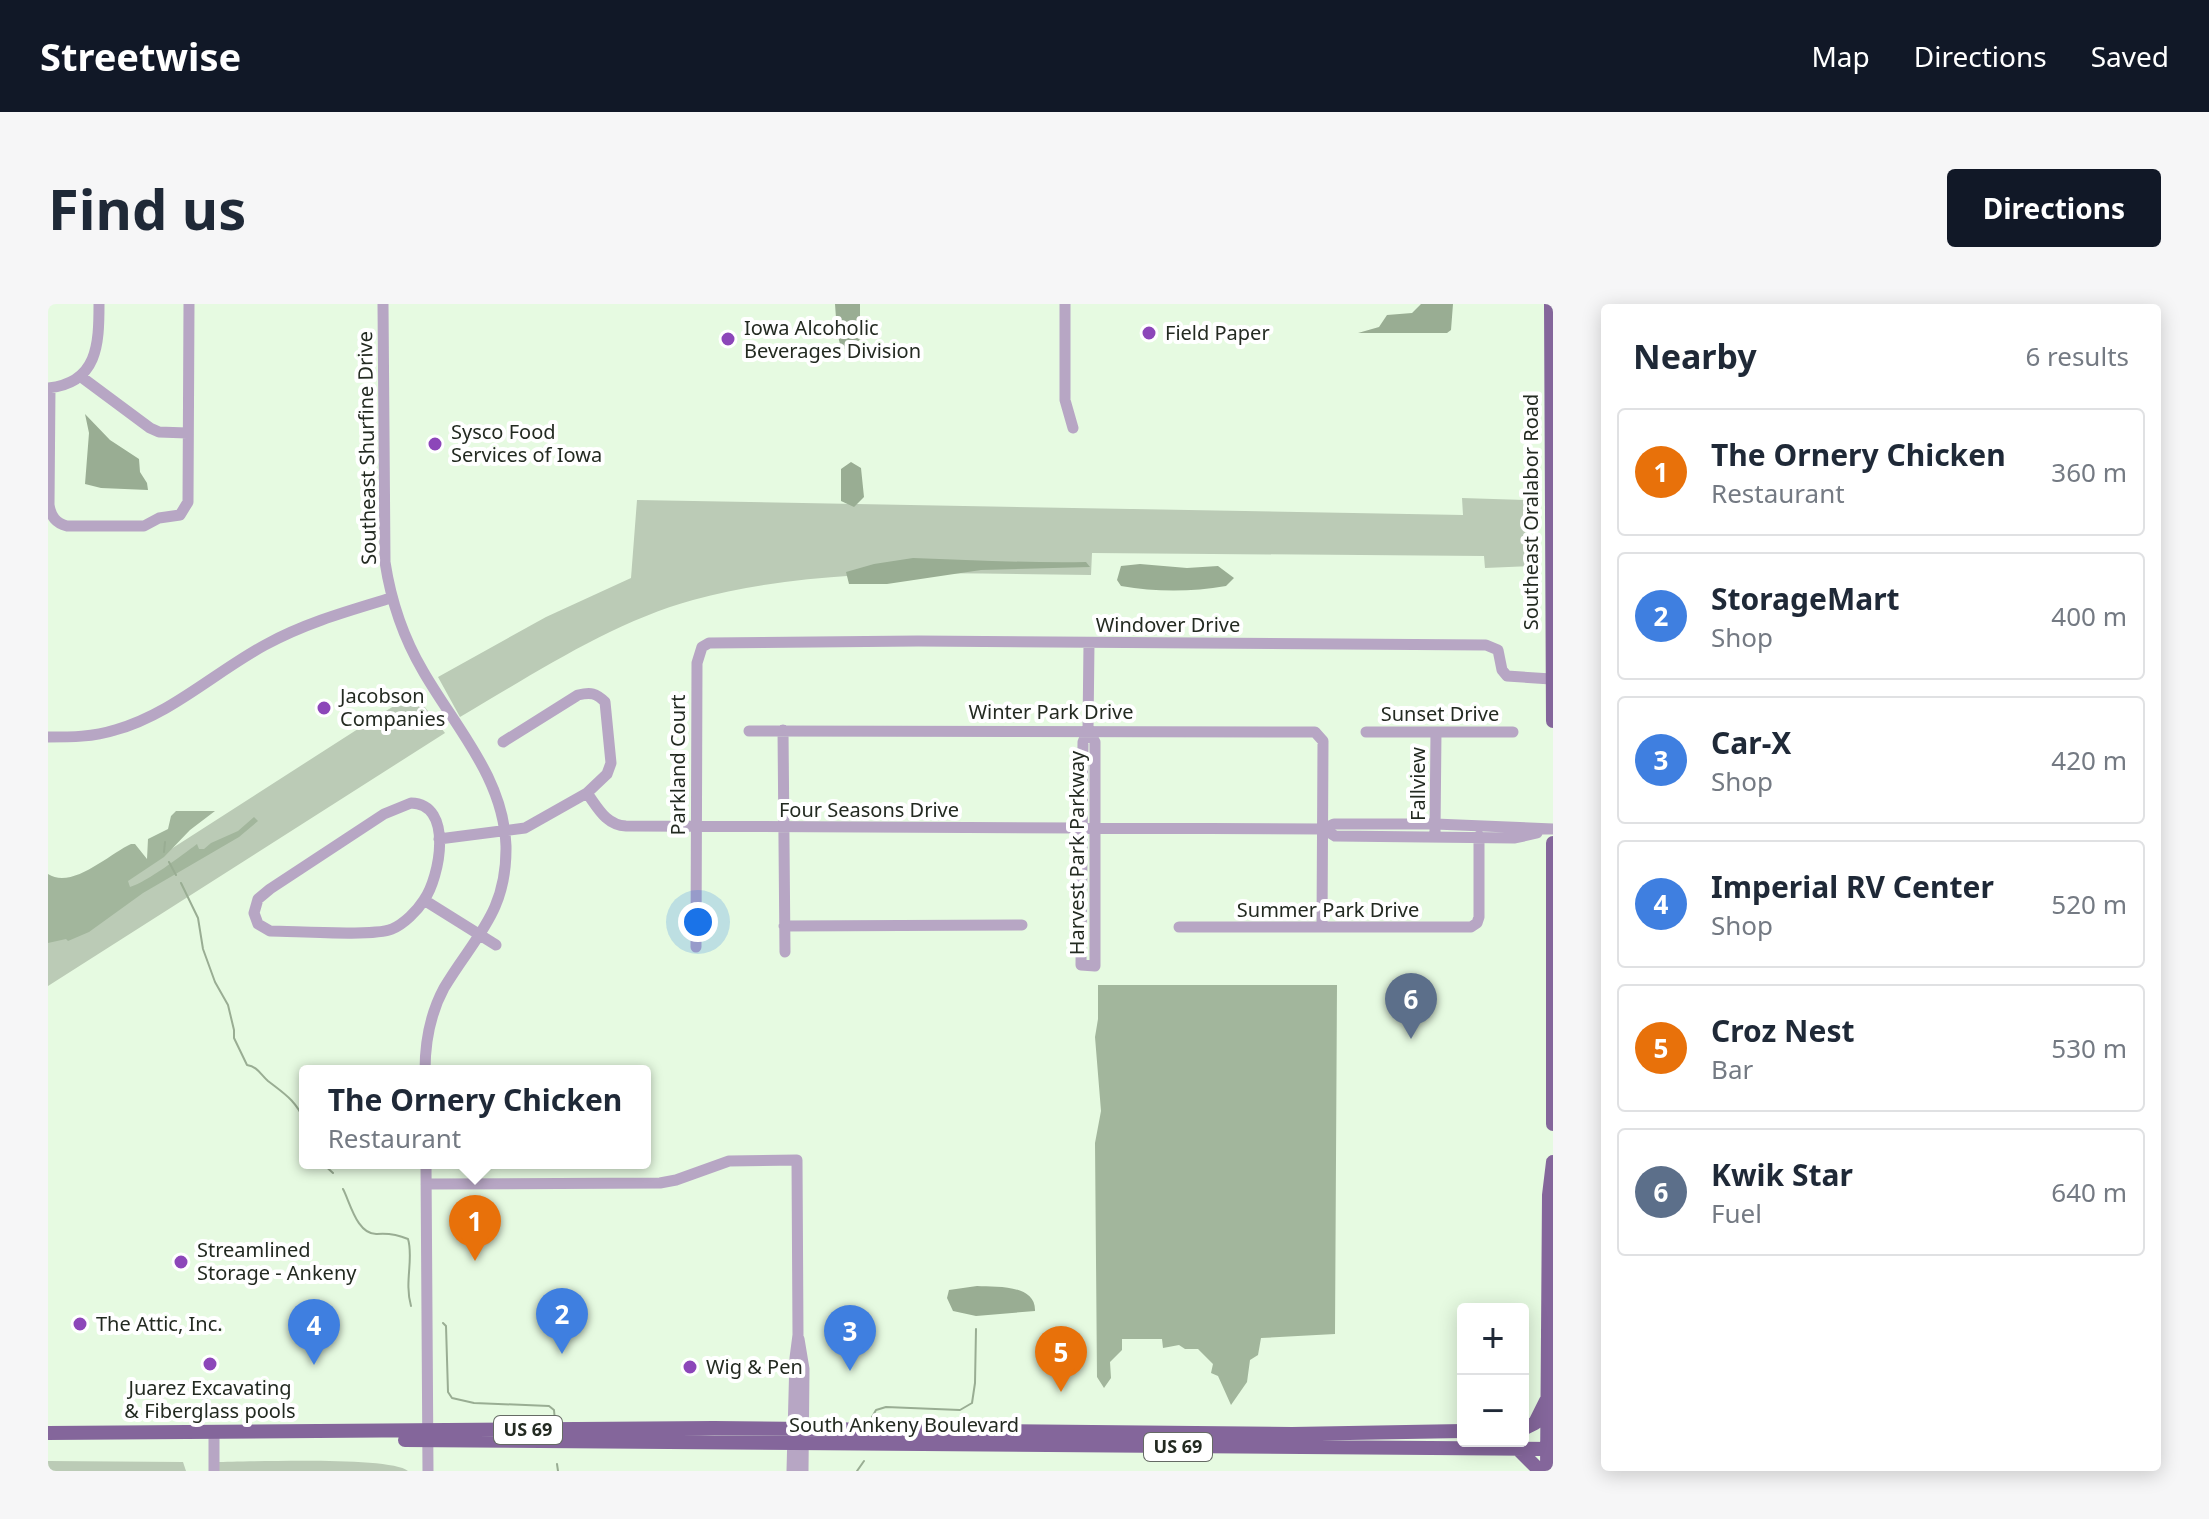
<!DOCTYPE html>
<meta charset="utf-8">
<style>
body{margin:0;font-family:"Noto Sans",sans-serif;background:#f6f6f7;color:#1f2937}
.controls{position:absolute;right:24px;bottom:24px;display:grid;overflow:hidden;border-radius:8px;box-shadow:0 4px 20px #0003}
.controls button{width:72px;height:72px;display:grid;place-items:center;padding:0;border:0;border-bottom:2px solid #e0e1e3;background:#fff;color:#1f2937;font:40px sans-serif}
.you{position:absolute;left:650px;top:618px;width:28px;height:28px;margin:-20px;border:6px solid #fff;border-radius:50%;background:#1a73e8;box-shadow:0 0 0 12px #1a73e833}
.badge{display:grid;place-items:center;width:52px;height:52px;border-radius:50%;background:#111827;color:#fff;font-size:26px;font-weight:700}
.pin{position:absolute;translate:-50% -66px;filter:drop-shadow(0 2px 4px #0008)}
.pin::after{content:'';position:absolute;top:42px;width:28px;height:24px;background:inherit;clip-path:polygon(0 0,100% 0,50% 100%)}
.popup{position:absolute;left:251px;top:761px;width:352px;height:104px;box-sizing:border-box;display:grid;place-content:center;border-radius:8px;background:#fff;filter:drop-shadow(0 2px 6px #0005);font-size:26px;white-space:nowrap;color:#747a83}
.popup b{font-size:30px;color:#1f2937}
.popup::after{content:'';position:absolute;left:50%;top:100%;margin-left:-16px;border:16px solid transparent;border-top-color:#fff}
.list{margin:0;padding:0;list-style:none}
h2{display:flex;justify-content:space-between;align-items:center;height:104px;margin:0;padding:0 32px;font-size:34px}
h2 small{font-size:26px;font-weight:400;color:#747a83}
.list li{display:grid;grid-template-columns:52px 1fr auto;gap:24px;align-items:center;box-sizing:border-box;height:128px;margin:0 16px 16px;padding:0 16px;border:2px solid #e0e1e3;border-radius:8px}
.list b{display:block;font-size:30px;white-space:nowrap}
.list p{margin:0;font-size:26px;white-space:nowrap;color:#747a83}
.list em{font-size:26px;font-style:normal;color:#747a83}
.map{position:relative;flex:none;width:1505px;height:1167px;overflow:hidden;border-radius:8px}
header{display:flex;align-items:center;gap:48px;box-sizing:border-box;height:112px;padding:0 40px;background:#111827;color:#fff}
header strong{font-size:38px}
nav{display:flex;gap:44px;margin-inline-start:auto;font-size:28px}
.intro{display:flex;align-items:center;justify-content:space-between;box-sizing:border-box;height:192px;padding:0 48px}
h1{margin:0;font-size:56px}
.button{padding:20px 36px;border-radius:8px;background:#111827;color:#fff;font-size:28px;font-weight:700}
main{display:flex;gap:48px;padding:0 48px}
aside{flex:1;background:#fff;border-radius:8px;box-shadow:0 4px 20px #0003}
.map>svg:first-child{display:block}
.green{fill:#bbcbb6}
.forest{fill:#a2b69c}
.water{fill:#99ad93}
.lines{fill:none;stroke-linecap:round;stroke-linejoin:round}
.stream{stroke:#99ad93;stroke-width:2}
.minor{stroke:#b7a6c4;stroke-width:11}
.major{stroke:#84669b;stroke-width:14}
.poi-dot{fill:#8c46b9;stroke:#fff;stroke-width:3}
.labels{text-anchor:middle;stroke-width:8;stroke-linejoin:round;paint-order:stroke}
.shield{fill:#fff;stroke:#656a64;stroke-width:2}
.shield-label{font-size:18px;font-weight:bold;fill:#232a21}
.poi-label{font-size:20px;fill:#232a21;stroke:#fff;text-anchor:start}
.street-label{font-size:20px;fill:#232a21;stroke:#fff}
</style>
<header>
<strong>Streetwise</strong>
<nav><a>Map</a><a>Directions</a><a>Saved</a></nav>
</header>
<div class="intro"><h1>Find us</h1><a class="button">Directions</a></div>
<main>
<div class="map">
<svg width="1505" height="1167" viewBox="0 0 1505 1167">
<rect width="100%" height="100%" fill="#e6fae1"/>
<path class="green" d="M 1414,194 L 1477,196 L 1482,262 L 1437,264 L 1436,252 L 1044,249 L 1043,271 C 910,270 774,261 645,296 C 564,318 484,371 412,413 L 390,373 L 498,313 L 583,274 L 589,196 L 1415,211 Z
M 366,389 L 397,429 L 0,682 L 0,624 Z
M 0,1157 L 135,1158 L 138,1167 L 0,1167 Z
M 168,1158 C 200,1158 342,1152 360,1167 L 169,1167 Z"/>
<path class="forest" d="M 128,507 L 167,507 L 142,526 L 116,553 L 80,577 L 82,583 C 99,578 133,552 149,540 L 151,545 L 156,545 L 163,539 L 190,527 L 206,513 L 210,517 L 191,533 L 95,589 L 41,628 L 20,637 L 18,635 L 0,639 L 0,570 C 24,586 61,550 83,540 L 87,540 L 99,555 L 100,535 L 120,525 L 123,512 Z
M 1050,681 L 1289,681 L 1287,1030 L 1213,1034 L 1210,1051 L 1202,1056 L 1199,1078 L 1183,1101 L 1170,1072 L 1163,1069 L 1165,1060 L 1150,1045 L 1137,1045 L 1131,1041 L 1115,1044 L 1114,1035 L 1074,1035 L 1074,1046 L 1062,1058 L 1063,1074 L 1056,1084 L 1049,1073 L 1047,839 L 1053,807 L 1047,733 L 1050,715 Z"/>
<path class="water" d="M 787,0 L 812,0 L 812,35 L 804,45 L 797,45 L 792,40 L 789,28 Z
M 1373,0 L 1405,0 L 1403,26 L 1399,29 L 1310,29 L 1331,23 L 1339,11 L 1364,9 Z
M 37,110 L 62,136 L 91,155 L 92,168 L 99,179 L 100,186 L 53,184 L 37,180 L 41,129 Z
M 803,158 L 813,164 L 816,193 L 806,203 L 793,197 L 793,165 Z
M 865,254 C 923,256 980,259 1038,258 L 1042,263 L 933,266 L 839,280 L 801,280 L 798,268 L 826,260 Z
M 1092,260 L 1139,264 L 1170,262 L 1186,274 L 1178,282 C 1143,288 1108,288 1073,282 L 1069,276 L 1073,262 Z
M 929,982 C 948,983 988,980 987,1007 L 928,1012 L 905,1007 L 899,994 L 901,986 Z"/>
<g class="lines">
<path class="stream" d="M 116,548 L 117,538
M 121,558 L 128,571
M 133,579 L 150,614 L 155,645 L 167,678 L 180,701 L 186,726 L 186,734 L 199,761 C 210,763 212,770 220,777 C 238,791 247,796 257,817
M 274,859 L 285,869
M 295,885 C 302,898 309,931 329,930 C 340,929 348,930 360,935 C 366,954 356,978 363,1002
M 395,1019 L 398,1022 L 400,1088 L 404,1094 L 426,1099 L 501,1102 L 506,1106 L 507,1117
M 824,1113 L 828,1106 L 838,1103 L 912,1106 L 924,1099 L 927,1079 L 928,1025
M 509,1160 L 510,1167
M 809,1167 L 816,1157"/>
<path class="minor" d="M 335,0 L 337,258 C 343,297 355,333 375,367 C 407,423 456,474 458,542 C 459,609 427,632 396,684 C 382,710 377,738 377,767
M 1017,0 L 1017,96 L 1025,124
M 32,72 L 102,124 L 111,128 L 139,129
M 0,84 C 50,79 51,40 51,0
M 2,84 L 1,201 C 3,213 8,219 19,222 L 96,222 L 111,214 L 132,211 L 140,198 L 141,0
M 735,426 L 737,648
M 1040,426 L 1047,438 L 1047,662 L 1033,661 L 1035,438 L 1040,426 L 1041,339
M 701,427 L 1267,428 L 1275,437 L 1274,623
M 1318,428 L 1465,428
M 0,433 C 23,433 45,433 67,426 C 122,411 167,368 217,341 C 257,319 300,307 343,294
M 539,489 C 550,504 558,521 578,522 L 1276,525 L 1286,520 L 1387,520 L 1505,525
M 363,499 C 406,500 392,573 376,596 C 369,607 356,620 344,625 C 326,633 246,627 222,627 L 210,620 L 206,609 L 210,595 L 222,585 L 336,510 Z
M 1276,525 L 1287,532 L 1467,534 L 1489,529
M 1387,527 L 1388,428
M 391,535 L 477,524 L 539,489 L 559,470 L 563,459 L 557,398 C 548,389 543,388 530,391 L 455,438
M 376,596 L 448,641
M 736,622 L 974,621
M 1131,623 L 1423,623 L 1429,619 L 1431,613 L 1431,532
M 648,643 L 649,359 L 654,343 L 661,339 L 870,337 L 1438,341 L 1450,346 L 1454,366 L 1459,372 L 1503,375
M 378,859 L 380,1167
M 378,880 L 612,879 L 628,876 L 681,857 L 749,856 L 750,1031 L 747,1054 L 744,1167
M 751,1035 L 756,1065 L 755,1167
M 166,1167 L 166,1129"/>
<path class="major" d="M 1503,0 L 1505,417
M 1505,539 L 1505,820
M 1475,1125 L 1487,1119 L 1498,1097
M 0,1129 L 666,1124 L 1244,1130 L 1415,1127
M 357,1136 L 1505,1145
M 1470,1145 L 1492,1167
M 1499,1167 L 1501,891 L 1505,858"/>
</g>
<g class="poi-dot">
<circle cx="1101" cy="29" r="8"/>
<circle cx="680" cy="35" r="8"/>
<circle cx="387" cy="140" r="8"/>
<circle cx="276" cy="404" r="8"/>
<circle cx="133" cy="958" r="8"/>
<circle cx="32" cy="1020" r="8"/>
<circle cx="162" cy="1060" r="8"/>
<circle cx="642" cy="1063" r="8"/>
</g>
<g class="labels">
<g class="shield">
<rect x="446" y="1112" width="68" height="28" rx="6"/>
<rect x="1096" y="1129" width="68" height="28" rx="6"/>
</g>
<g class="shield-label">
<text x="480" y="1132">US 69</text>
<text x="1130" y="1149">US 69</text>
</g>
<g class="poi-label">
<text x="696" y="31">Iowa Alcoholic<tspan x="696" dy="23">Beverages Division</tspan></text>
<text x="1117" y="36">Field Paper</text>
<text x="403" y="135">Sysco Food<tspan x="403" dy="23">Services of Iowa</tspan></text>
<text x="292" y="399">Jacobson<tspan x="292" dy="23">Companies</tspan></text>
<text x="149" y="953">Streamlined<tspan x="149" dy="23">Storage - Ankeny</tspan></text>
<text x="48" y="1027">The Attic, Inc.</text>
<text x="658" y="1070">Wig &amp; Pen</text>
<text x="162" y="1091" text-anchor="middle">Juarez Excavating<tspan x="162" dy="23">&amp; Fiberglass pools</tspan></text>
</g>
<g class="street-label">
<text transform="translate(319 144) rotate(-91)" y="7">Southeast Shurfine Drive</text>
<text transform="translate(1483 208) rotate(-90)" y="7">Southeast Oralabor Road</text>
<text x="1120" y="328">Windover Drive</text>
<text x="1003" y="415">Winter Park Drive</text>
<text x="1392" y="417">Sunset Drive</text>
<text transform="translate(630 461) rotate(-90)" y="7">Parkland Court</text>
<text transform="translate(1370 480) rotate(-90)" y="7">Fallview</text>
<text x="821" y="513">Four Seasons Drive</text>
<text transform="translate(1029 549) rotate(-90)" y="7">Harvest Park Parkway</text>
<text x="1280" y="613">Summer Park Drive</text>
<text x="856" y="1128">South Ankeny Boulevard</text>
</g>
</g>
</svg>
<div class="controls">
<button>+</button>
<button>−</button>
</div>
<div class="you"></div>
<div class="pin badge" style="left:427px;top:957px;background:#e8710a">1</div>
<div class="popup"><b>The Ornery Chicken</b>Restaurant</div>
<div class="pin badge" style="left:514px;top:1050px;background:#3f7fe0">2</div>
<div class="pin badge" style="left:802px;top:1067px;background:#3f7fe0">3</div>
<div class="pin badge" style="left:266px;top:1061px;background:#3f7fe0">4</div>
<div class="pin badge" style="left:1013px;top:1088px;background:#e8710a">5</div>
<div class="pin badge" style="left:1363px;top:735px;background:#5c6f8a">6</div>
</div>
<aside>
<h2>Nearby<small>6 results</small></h2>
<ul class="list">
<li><span class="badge" style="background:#e8710a">1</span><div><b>The Ornery Chicken</b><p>Restaurant</p></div><em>360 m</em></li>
<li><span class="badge" style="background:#3f7fe0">2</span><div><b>StorageMart</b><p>Shop</p></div><em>400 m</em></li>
<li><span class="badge" style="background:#3f7fe0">3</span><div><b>Car-X</b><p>Shop</p></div><em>420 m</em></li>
<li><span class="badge" style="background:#3f7fe0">4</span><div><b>Imperial RV Center</b><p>Shop</p></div><em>520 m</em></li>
<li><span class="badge" style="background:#e8710a">5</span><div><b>Croz Nest</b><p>Bar</p></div><em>530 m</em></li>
<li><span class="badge" style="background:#5c6f8a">6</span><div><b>Kwik Star</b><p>Fuel</p></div><em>640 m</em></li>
</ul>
</aside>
</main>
